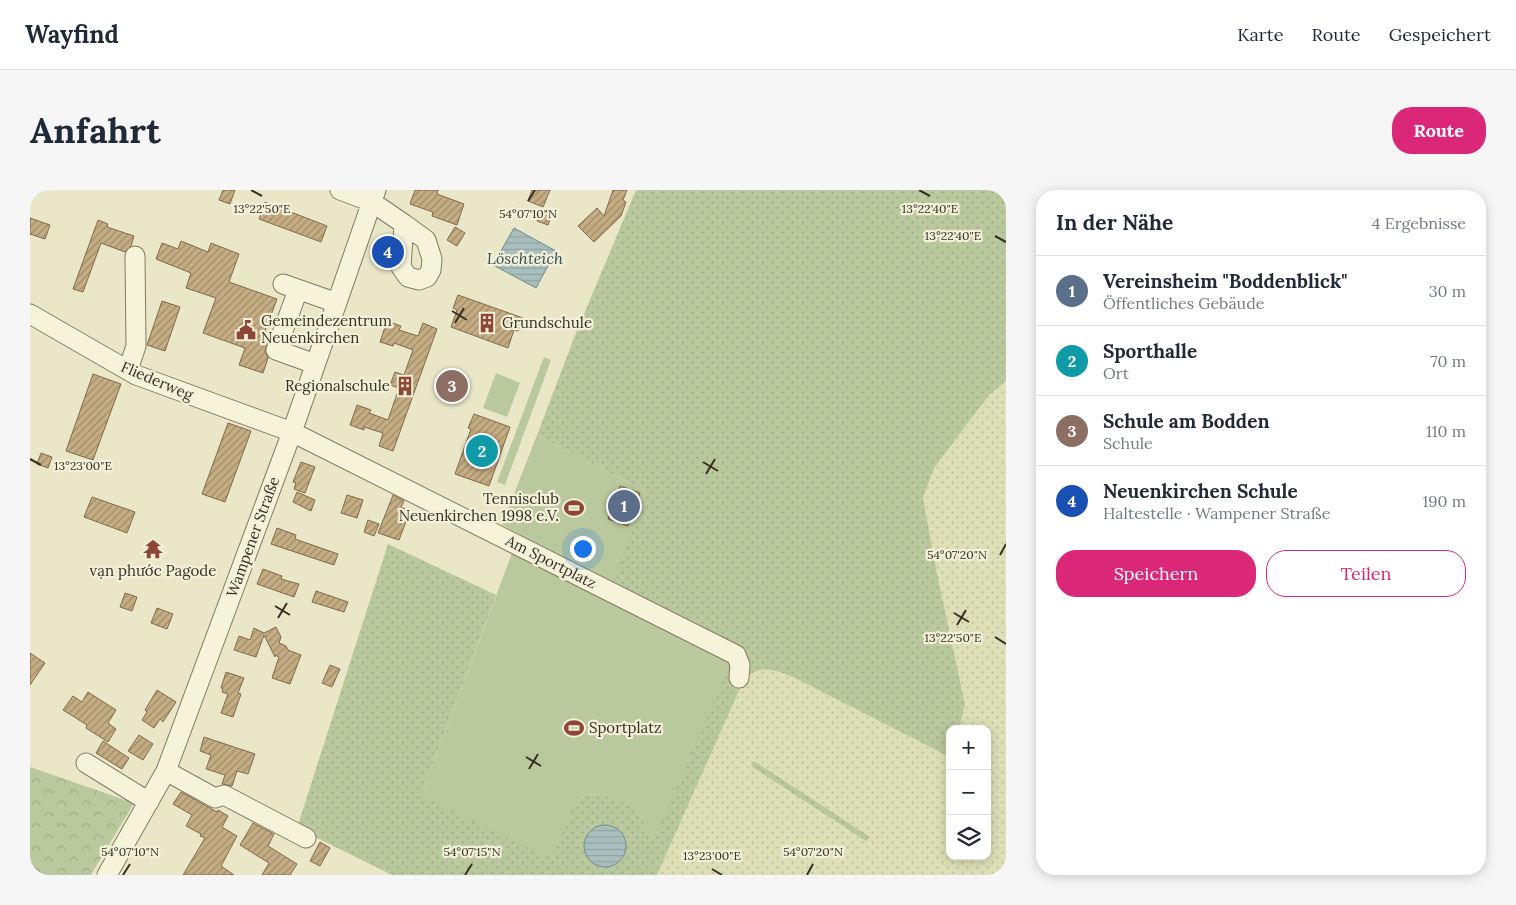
<!DOCTYPE html>
<html lang="de">
<meta charset="utf-8">
<style>
body{margin:0;font-family:Lora,serif;background:#f6f6f7;color:#1f2937}
.controls{position:absolute;right:15px;bottom:15px;display:grid;overflow:hidden;border-radius:10px;box-shadow:0 2px 12px #0003}
.controls button{width:45px;height:45px;display:grid;place-items:center;padding:0;border:0;border-bottom:1px solid #e0e1e3;background:#fff;color:#1f2937;font:25px sans-serif}
.you{position:absolute;left:552px;top:358px;width:18px;height:18px;margin:-12px;border:4px solid #fff;border-radius:50%;background:#1a73e8;box-shadow:0 0 0 8px #1a73e833}
.badge{display:grid;place-items:center;width:32px;height:32px;border-radius:50%;background:#db2777;color:#fff;font-size:16px;font-weight:700}
.pin{position:absolute;translate:-50% -50%;border:2px solid #fff;box-shadow:0 1px 5px #0006}
.list{margin:0;padding:0;list-style:none}
h2{display:flex;justify-content:space-between;align-items:center;height:65px;margin:0;padding:0 20px;font-size:21px}
h2 small{font-size:16px;font-weight:400;color:#747a83}
.list li{display:grid;grid-template-columns:32px 1fr auto;gap:15px;align-items:center;box-sizing:border-box;height:70px;padding:0 20px;border-top:1px solid #e0e1e3}
.list b{display:block;font-size:19px;white-space:nowrap}
.list p{margin:0;font-size:16px;white-space:nowrap;color:#747a83}
.list em{font-size:16px;font-style:normal;color:#747a83}
.actions{display:flex;gap:10px;padding:15px 20px}
.actions a{flex:1;padding:11px 0;border:1px solid #db2777;border-radius:20px;text-align:center;font-size:18px;color:#db2777}
.actions .main{background:#db2777;color:#fff}
.icon{flex:none;width:28px;height:28px;fill:none;stroke:currentColor;stroke-width:2;stroke-linecap:round;stroke-linejoin:round}
.map{position:relative;flex:none;width:976px;height:685px;overflow:hidden;border-radius:20px}
header{display:flex;align-items:center;gap:30px;box-sizing:border-box;height:70px;padding:0 25px;background:#fff;border-bottom:1px solid #e0e1e3}
header strong{font-size:24px}
nav{display:flex;gap:28px;margin-inline-start:auto;font-size:18px}
.intro{display:flex;align-items:center;justify-content:space-between;box-sizing:border-box;height:120px;padding:0 30px}
h1{margin:0;font-size:35px}
.button{padding:12px 22px;border-radius:20px;background:#db2777;color:#fff;font-size:18px;font-weight:700}
main{display:flex;gap:30px;padding:0 30px}
aside{flex:1;background:#fff;border-radius:20px;box-shadow:0 2px 12px #0003}
.map>svg:first-child{display:block}
.farmland{fill:url(#farmland-dots)}
.grass{fill:url(#grass-dots)}
.forest{fill:url(#forest-crowns)}
.garden{fill:#bac89d}
.water{fill:url(#water-rules);stroke:#708d8c}
.building{fill:url(#building-hatch);stroke:#816b47}
.lines{fill:none;stroke-linecap:round;stroke-linejoin:round}
.minor-casing{stroke:#857b5f;stroke-width:21}
.minor{stroke:#f6f3db;stroke-width:19}
.ticks{fill:none;stroke:#373021;stroke-width:2}
.labels{text-anchor:middle;stroke-width:4.5;stroke-linejoin:round;paint-order:stroke}
.poi-label{font-size:15px;fill:#373021;stroke:#f2f0d8;text-anchor:start}
.street-label{font-size:15px;fill:#373021;stroke:#f2f0d8}
.water-label{font-size:16px;font-style:italic;fill:#325055;stroke:#f2f0d8}
.ticks-label{font-size:12px;text-anchor:middle;fill:#373021;stroke:#f2f0d8;stroke-width:4.5;stroke-linejoin:round;paint-order:stroke}
</style>
<header>
<strong>Wayfind</strong>
<nav><a>Karte</a><a>Route</a><a>Gespeichert</a></nav>
</header>
<div class="intro"><h1>Anfahrt</h1><a class="button">Route</a></div>
<main>
<div class="map">
<svg width="976" height="685" viewBox="0 0 976 685">
<defs>
<pattern id="farmland-dots" width="8" height="8" patternUnits="userSpaceOnUse" patternTransform="scale(1.25)"><rect width="8" height="8" fill="#dddfb7"/><path d="M2 2h.1M6 6h.1" fill="none" stroke="#bec09d" stroke-width="1.8" stroke-linecap="round"/></pattern>
<pattern id="grass-dots" width="8" height="8" patternUnits="userSpaceOnUse" patternTransform="scale(1.25)"><rect width="8" height="8" fill="#bac89d"/><path d="M2 2h.1M6 6h.1" fill="none" stroke="#a0ac87" stroke-width="1.8" stroke-linecap="round"/></pattern>
<pattern id="forest-crowns" width="20" height="18" patternUnits="userSpaceOnUse" patternTransform="scale(1.25)"><rect width="20" height="18" fill="#bac89d"/><path d="M2 6a3 3 0 1 1 6 0M12 15a3 3 0 1 1 6 0" fill="none" stroke="#a0ac87"/></pattern>
<pattern id="water-rules" width="6" height="5" patternUnits="userSpaceOnUse" patternTransform="scale(1.25)"><rect width="6" height="5" fill="#a9bfbd"/><path d="M0 2.5h6" fill="none" stroke="#92a4a2"/></pattern>
<pattern id="building-hatch" width="6" height="6" patternUnits="userSpaceOnUse" patternTransform="scale(1.25)"><rect width="6" height="6" fill="#c4ac83"/><path d="M-1 1l2-2M0 6l6-6M5 7l2-2" fill="none" stroke="#a08c6b"/></pattern>
</defs>
<rect width="100%" height="100%" fill="#eae7c9"/>
<path class="farmland" d="M 976,191 L 976,685 L 627,685 L 715,486 L 727,479 L 741,480 L 765,488 L 916,564 L 920,558 L 920,666 L 957,666 L 957,539 L 929,539 L 935,514 L 906,379 L 893,308 L 904,278 L 959,205 Z"/>
<path class="grass" d="M 606,0 L 976,0 L 976,191 L 959,205 L 904,278 L 893,308 L 906,379 L 935,514 L 929,539 L 920,539 L 920,558 L 916,565 L 765,488 C 744,480 735,474 715,487 L 627,685 L 362,685 L 267,638 L 358,354 L 466,405 L 391,606 L 548,607 L 568,603 L 606,617 L 623,651 L 574,408 L 615,301 L 507,245 L 544,148 Z
M 724,571 L 840,647 L 836,651 L 721,576 Z"/>
<path class="forest" d="M 0,577 L 104,613 L 61,685 L 0,685 Z"/>
<path class="garden" d="M 514,167 L 521,170 L 475,295 L 467,292 Z
M 466,183 L 490,193 L 477,227 L 453,218 Z
M 507,245 L 615,301 L 582,395 L 472,335 Z
M 484,358 L 700,474 L 623,651 L 606,618 L 568,603 L 548,607 L 521,668 L 391,606 Z"/>
<path class="water" d="M 484,38 L 526,61 L 506,98 L 463,75 Z
M554 656a21 21 0 1 1 42 0a21 21 0 1 1-42 0Z"/>
<path class="building" d="M 193,0 L 205,0 L 200,14 L 189,10 Z
M 385,0 L 408,0 L 407,4 L 434,14 L 427,35 L 402,26 L 403,22 L 380,14 Z
M 502,0 L 520,0 L 513,17 L 498,11 Z
M 583,0 L 597,0 L 593,10 L 596,12 L 591,26 L 564,52 L 548,36 L 567,18 L 574,26 Z
M 235,12 L 297,36 L 291,52 L 229,29 Z
M 511,19 L 522,24 L 518,35 L 507,31 Z
M 0,28 L 20,35 L 15,49 L 0,44 Z
M 68,30 L 78,34 L 77,37 L 104,46 L 101,56 L 95,62 L 71,53 L 53,102 L 43,99 Z
M 425,37 L 435,43 L 427,56 L 417,50 Z
M 151,51 L 178,62 L 181,53 L 209,64 L 199,92 L 247,109 L 235,141 L 240,144 L 235,161 L 238,168 L 233,183 L 209,175 L 215,158 L 173,143 L 186,108 L 156,98 L 161,83 L 126,69 L 132,53 L 148,59 Z
M 428,105 L 493,128 L 488,141 L 484,140 L 478,158 L 421,137 L 427,120 L 423,118 Z
M 132,111 L 150,117 L 135,161 L 117,155 Z
M 357,131 L 371,136 L 369,140 L 388,146 L 393,133 L 407,139 L 363,261 L 349,256 L 353,243 L 334,237 L 334,240 L 320,235 L 327,215 L 341,220 L 339,223 L 358,230 L 369,198 L 360,195 L 365,182 L 374,185 L 383,160 L 364,153 L 363,156 L 350,152 Z
M 63,184 L 91,194 L 63,270 L 36,261 Z
M 444,224 L 480,237 L 459,296 L 425,284 L 441,239 L 438,238 Z
M 198,233 L 221,241 L 195,312 L 172,304 Z
M 11,263 L 22,267 L 18,278 L 7,274 Z
M 271,272 L 285,277 L 275,303 L 264,299 L 266,293 L 263,292 Z
M 590,296 L 610,303 L 598,336 L 578,329 Z
M 267,302 L 285,310 L 281,321 L 263,312 Z
M 317,305 L 333,310 L 327,328 L 311,323 Z
M 363,305 L 374,311 L 371,317 L 380,321 L 369,350 L 348,343 Z
M 62,307 L 105,322 L 97,343 L 54,327 Z
M 338,330 L 349,334 L 344,346 L 334,342 Z
M 247,338 L 266,345 L 265,349 L 308,364 L 304,375 L 241,354 Z
M 233,379 L 252,386 L 251,389 L 269,394 L 264,407 L 227,394 Z
M 286,401 L 318,412 L 314,422 L 282,412 Z
M 95,403 L 107,407 L 102,421 L 90,417 Z
M 127,418 L 143,424 L 137,439 L 121,433 Z
M 246,437 L 251,447 L 249,453 L 256,456 L 258,460 L 271,465 L 260,494 L 242,488 L 249,467 L 245,465 L 245,467 L 234,445 L 226,467 L 204,460 L 209,446 L 220,450 L 224,438 L 234,443 Z
M 0,463 L 15,473 L 0,495 Z
M 300,475 L 310,479 L 302,497 L 292,493 Z
M 196,482 L 214,488 L 208,503 L 211,504 L 203,527 L 191,523 L 198,504 L 192,502 L 193,499 L 191,498 Z
M 127,500 L 146,512 L 133,532 L 130,529 L 124,538 L 112,530 L 117,522 L 115,520 Z
M 58,502 L 86,520 L 78,533 L 86,539 L 78,552 L 56,538 L 57,535 L 33,520 L 43,506 L 52,512 Z
M 109,545 L 123,554 L 113,570 L 98,561 Z
M 174,547 L 225,564 L 218,584 L 207,581 L 202,596 L 192,594 L 195,585 L 176,579 L 181,565 L 170,561 Z
M 73,551 L 99,568 L 92,579 L 66,563 Z
M 151,602 L 187,622 L 188,620 L 198,626 L 192,637 L 207,646 L 191,676 L 204,685 L 153,685 L 175,648 L 170,646 L 171,644 L 156,636 L 162,625 L 143,614 Z
M 223,633 L 244,644 L 238,656 L 267,674 L 260,685 L 232,685 L 239,673 L 210,655 Z
M 290,652 L 300,658 L 290,676 L 280,671 Z"/>
<g class="lines">
<defs>
<path id="minor" d="M 310,0 L 342,12 L 374,34 L 396,50 L 402,69 L 401,80 L 397,87 L 389,90 L 378,87 L 371,77 L 374,34
M 253,94 L 307,113
M 268,100 L 246,160 L 285,174
M 0,124 L 106,185 L 262,242 L 706,465 L 710,475 L 709,488
M 98,180 L 106,156 L 105,66
M 56,573 L 119,612
M 136,581 L 185,608 L 194,605 L 276,648
M 77,685 L 136,581 L 262,242 L 346,0"/>
</defs>
<use href="#minor" class="minor-casing"/>
<use href="#minor" class="minor"/>
</g>
<path class="ticks" d="M 221,0 L 232,6M 889,0 L 900,6M 498,11 L 505,0M 965,46 L 976,52M 422,121 L 437,130M 425,133 L 434,118M 0,269 L 11,275M 673,272 L 688,281M 676,284 L 685,269M 970,365 L 976,354M 245,416 L 260,425M 924,423 L 939,432M 248,428 L 257,413M 927,435 L 936,420M 965,447 L 976,454M 496,567 L 511,576M 499,579 L 508,564M 682,679 L 692,685M 93,685 L 100,674M 435,685 L 442,674M 777,685 L 783,674"/>
<defs>
<symbol id="building-bare" viewBox="-9 -9 18 18"><path d="M-4-6H4V6H1V3H-1V6H-4ZM-2.5-4.3h1.7v1.8h-1.7ZM.8-4.3h1.7v1.8H.8ZM-2.5-1h1.7V.8h-1.7ZM.8-1h1.7V.8H.8Z" fill="#8e4735" stroke="#f2f0d8" stroke-width="2.5" paint-order="stroke"/></symbol>
<symbol id="civic-bare" viewBox="-9 -9 18 18"><path d="M-.6-6.5H3V-4.5H.6V-3L4-1V1h2V6H-6V1h2V-1L-.6-3ZM-1.2 2.5V6h2.4V2.5Z" fill="#8e4735" stroke="#f2f0d8" stroke-width="2.5" paint-order="stroke"/></symbol>
<symbol id="stadium-bare" viewBox="-9 -9 18 18"><path d="M0-5a6.5 5 0 1 0 0 10a6.5 5 0 1 0 0-10ZM-3.5-1.8h7v3.6h-7Z" fill="#8e4735" stroke="#f2f0d8" stroke-width="2.5" paint-order="stroke"/></symbol>
<symbol id="temple-bare" viewBox="-9 -9 18 18"><path d="M0-6L5-2H3V0L6.5 2.5H4V6H1.5V3h-3V6H-4V2.5H-6.5L-3 0V-2H-5Z" fill="#8e4735" stroke="#f2f0d8" stroke-width="2.5" paint-order="stroke"/></symbol>
</defs>
<g fill-rule="evenodd">
<use href="#building-bare" x="443" y="119" width="28" height="28"/>
<use href="#civic-bare" x="202" y="126" width="28" height="28"/>
<use href="#building-bare" x="361" y="182" width="28" height="28"/>
<use href="#stadium-bare" x="530" y="304" width="28" height="28"/>
<use href="#temple-bare" x="109" y="345" width="28" height="28"/>
<use href="#stadium-bare" x="530" y="524" width="28" height="28"/>
</g>
<g class="labels">
<g class="poi-label">
<text x="231" y="136">Gemeindezentrum<tspan x="231" dy="17">Neuenkirchen</tspan></text>
<text x="472" y="138">Grundschule</text>
<text x="360" y="201" text-anchor="end">Regionalschule</text>
<text x="529" y="314" text-anchor="end">Tennisclub<tspan x="529" dy="17">Neuenkirchen 1998 e.V.</tspan></text>
<text x="123" y="386" text-anchor="middle">vạn phước Pagode</text>
<text x="559" y="543">Sportplatz</text>
</g>
<g class="street-label">
<text transform="translate(127 191) rotate(23)" y="5">Fliederweg</text>
<text transform="translate(223 347) rotate(-70)" y="5">Wampener Straße</text>
<text transform="translate(521 372) rotate(27)" y="5">Am Sportplatz</text>
</g>
<g class="water-label">
<text x="495" y="74">Löschteich</text>
</g>
</g>
<g class="ticks-label">
<text x="232" y="23">13°22'50"E</text>
<text x="900" y="23">13°22'40"E</text>
<text x="498" y="28">54°07'10"N</text>
<text x="923" y="50">13°22'40"E</text>
<text x="53" y="280">13°23'00"E</text>
<text x="927" y="369">54°07'20"N</text>
<text x="923" y="452">13°22'50"E</text>
<text x="100" y="666">54°07'10"N</text>
<text x="442" y="666">54°07'15"N</text>
<text x="783" y="666">54°07'20"N</text>
<text x="682" y="670">13°23'00"E</text>
</g>
</svg>
<div class="controls">
<button>+</button>
<button>−</button>
<button><svg class="icon" aria-label="layers" viewBox="0 0 24 24"><path d="M12 4l9 5-9 5-9-5zM3 14l9 5 9-5"/></svg></button>
</div>
<div class="you"></div>
<div class="pin badge" style="left:594px;top:316px;background:#5c6f8a">1</div>
<div class="pin badge" style="left:452px;top:261px;background:#0f9aa8">2</div>
<div class="pin badge" style="left:422px;top:196px;background:#8d6e63">3</div>
<div class="pin badge" style="left:358px;top:62px;background:#1a4fb4">4</div>
</div>
<aside>
<h2>In der Nähe<small>4 Ergebnisse</small></h2>
<ul class="list">
<li><span class="badge" style="background:#5c6f8a">1</span><div><b>Vereinsheim &quot;Boddenblick&quot;</b><p>Öffentliches Gebäude</p></div><em>30 m</em></li>
<li><span class="badge" style="background:#0f9aa8">2</span><div><b>Sporthalle</b><p>Ort</p></div><em>70 m</em></li>
<li><span class="badge" style="background:#8d6e63">3</span><div><b>Schule am Bodden</b><p>Schule</p></div><em>110 m</em></li>
<li><span class="badge" style="background:#1a4fb4">4</span><div><b>Neuenkirchen Schule</b><p>Haltestelle · Wampener Straße</p></div><em>190 m</em></li>
</ul>
<div class="actions"><a class="main">Speichern</a><a>Teilen</a></div>
</aside>
</main>
